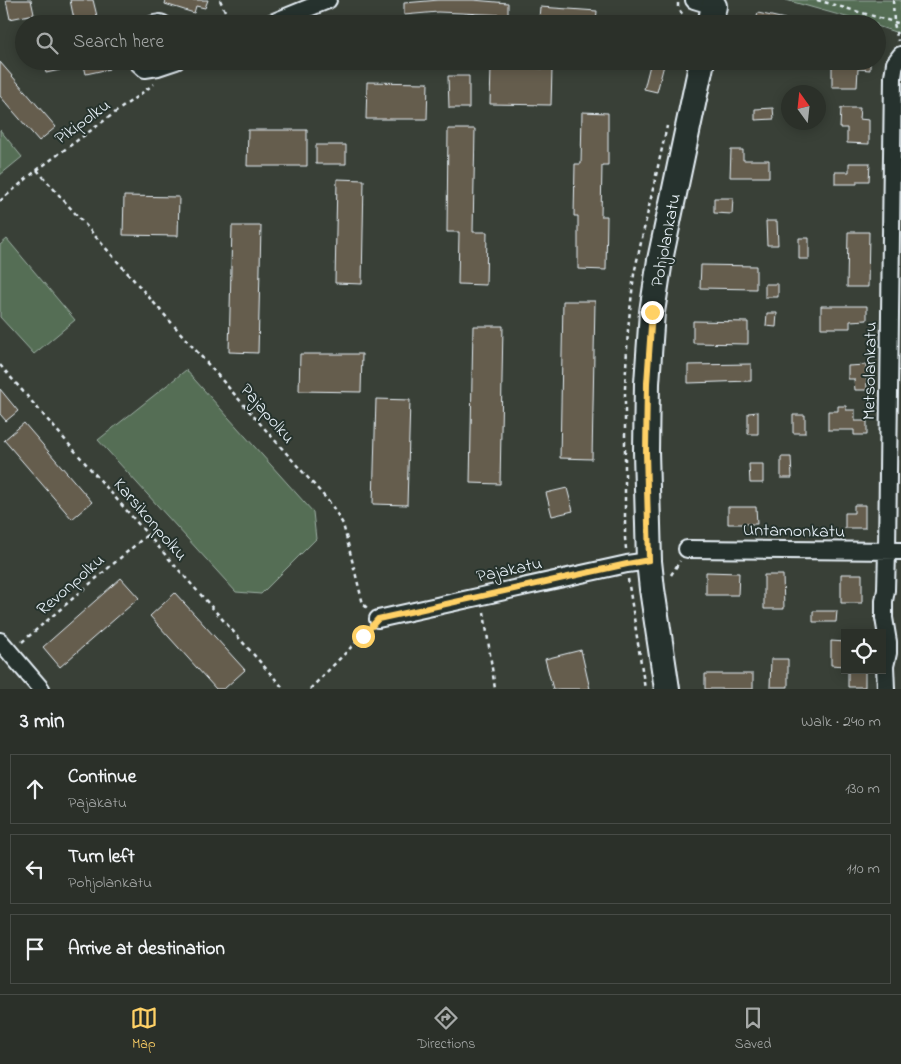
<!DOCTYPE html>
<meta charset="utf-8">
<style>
body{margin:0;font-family:"Indie Flower",sans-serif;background:#373c35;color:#f1f3f6}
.controls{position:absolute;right:15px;bottom:15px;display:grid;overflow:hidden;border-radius:0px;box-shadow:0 2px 12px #0003}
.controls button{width:45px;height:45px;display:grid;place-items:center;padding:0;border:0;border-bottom:1px solid #474b46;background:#2b3029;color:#f1f3f6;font:25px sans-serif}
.compass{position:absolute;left:781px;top:85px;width:45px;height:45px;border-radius:50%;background:#2b3029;box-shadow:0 2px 12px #0003;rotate:345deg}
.stop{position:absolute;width:15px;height:15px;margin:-11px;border:4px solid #ffd166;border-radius:50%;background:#fff}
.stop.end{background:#ffd166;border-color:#fff;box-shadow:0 1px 5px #0008}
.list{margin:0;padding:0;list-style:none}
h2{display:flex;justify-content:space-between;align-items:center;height:65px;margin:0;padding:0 20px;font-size:21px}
h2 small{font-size:16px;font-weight:400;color:#a6a9a8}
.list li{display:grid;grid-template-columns:32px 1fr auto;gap:15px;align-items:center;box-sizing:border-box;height:70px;margin:0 10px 10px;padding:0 10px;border:1px solid #474b46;border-radius:0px}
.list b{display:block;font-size:19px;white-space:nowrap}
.list p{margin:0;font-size:16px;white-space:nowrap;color:#a6a9a8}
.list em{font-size:16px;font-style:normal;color:#a6a9a8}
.icon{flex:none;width:28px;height:28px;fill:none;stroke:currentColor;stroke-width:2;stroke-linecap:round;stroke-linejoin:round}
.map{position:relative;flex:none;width:901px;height:689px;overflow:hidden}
.search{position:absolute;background:#2b3029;box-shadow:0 2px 12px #0003;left:15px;right:15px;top:15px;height:55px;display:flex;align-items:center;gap:12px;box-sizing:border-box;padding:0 18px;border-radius:28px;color:#a6a9a8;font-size:19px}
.sheet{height:305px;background:#2b3029}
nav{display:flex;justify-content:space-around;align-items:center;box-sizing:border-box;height:70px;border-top:1px solid #474b46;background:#2b3029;font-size:14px;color:#a6a9a8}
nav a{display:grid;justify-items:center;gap:2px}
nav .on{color:#ffd166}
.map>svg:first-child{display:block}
.green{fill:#546e54;stroke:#9eb0a6}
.building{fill:#655d4e;stroke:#e8f1f8}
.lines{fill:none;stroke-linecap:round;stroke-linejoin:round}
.street-casing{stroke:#e8f1f8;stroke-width:20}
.secondary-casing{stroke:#e8f1f8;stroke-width:28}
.path{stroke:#e8f1f8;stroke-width:2.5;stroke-dasharray:4 4;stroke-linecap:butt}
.street{stroke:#26332d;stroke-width:16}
.secondary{stroke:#26332d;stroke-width:24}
.route{stroke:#ffd166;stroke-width:6}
.labels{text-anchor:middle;stroke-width:4;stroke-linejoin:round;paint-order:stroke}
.street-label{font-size:18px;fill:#e8f1f8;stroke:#26332d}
</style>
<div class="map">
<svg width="901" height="689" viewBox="0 0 901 689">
<rect width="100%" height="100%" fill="#394037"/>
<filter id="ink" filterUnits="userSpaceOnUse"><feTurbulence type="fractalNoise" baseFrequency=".02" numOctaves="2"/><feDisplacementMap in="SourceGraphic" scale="10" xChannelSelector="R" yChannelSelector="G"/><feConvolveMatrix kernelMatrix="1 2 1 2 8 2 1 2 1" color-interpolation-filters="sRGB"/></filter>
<g filter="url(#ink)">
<path class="green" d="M 786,0 L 901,0 L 901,34 L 877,26 L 877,24 L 871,24 Z
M 0,130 L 22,157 L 0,175 Z
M 7,239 L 75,320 L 34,354 L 0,317 L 0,245 Z
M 186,370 L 313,512 L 316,539 L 261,594 L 236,592 L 98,440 Z"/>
<path class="building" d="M 6,0 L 31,0 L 34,14 L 10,19 Z
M 70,0 L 93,0 L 99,24 L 75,24 Z
M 166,0 L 208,0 L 205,8 L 196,6 L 194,13 L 165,4 Z
M 439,0 L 473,0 L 508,3 L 508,15 L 438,12 L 404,15 L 404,3 Z
M 540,7 L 597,11 L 596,23 L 539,18 Z
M 758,13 L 785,19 L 784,24 L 755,24 Z
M 48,18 L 50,24 L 35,24 L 34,21 Z
M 43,61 L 58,61 L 60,70 L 46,73 Z
M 83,61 L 107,61 L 109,69 L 86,74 Z
M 651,61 L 665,61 L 657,92 L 644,89 Z
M 832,61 L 870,61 L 870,70 L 858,69 L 857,87 L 832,87 Z
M 0,62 L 56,127 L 39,141 L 0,96 Z
M 491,67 L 552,69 L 551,105 L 490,104 Z
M 448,76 L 469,76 L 469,108 L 449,108 Z
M 367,82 L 428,83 L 427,119 L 366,119 Z
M 773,108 L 774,119 L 755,120 L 755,109 Z
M 841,108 L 860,108 L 859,119 L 869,120 L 869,144 L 847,143 L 847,128 L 840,128 Z
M 582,112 L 608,113 L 608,165 L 602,165 L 601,216 L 607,216 L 606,270 L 578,269 L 578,216 L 574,216 L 575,164 L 581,164 Z
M 448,129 L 475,129 L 473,232 L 487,232 L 486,285 L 458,284 L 459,232 L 447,232 Z
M 248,130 L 307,130 L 307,166 L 247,166 Z
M 316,145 L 346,145 L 346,164 L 316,164 Z
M 731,150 L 743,150 L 743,160 L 769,160 L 769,177 L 730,177 Z
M 849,163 L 870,163 L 869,181 L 857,181 L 857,184 L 835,184 L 835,172 L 849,172 Z
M 337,179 L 364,180 L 362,284 L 335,283 Z
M 124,196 L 179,197 L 178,236 L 123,235 Z
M 714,198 L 733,198 L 732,214 L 714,213 Z
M 766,221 L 777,221 L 778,245 L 767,245 Z
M 232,226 L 261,226 L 258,353 L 229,352 Z
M 848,232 L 869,232 L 868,287 L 847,287 Z
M 799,238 L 809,238 L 809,259 L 799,259 Z
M 701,265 L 756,266 L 756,289 L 700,288 Z
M 765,284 L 778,284 L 778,297 L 765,297 Z
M 563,301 L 595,301 L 592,459 L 560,458 Z
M 821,306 L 867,306 L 867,320 L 850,321 L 850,328 L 821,328 Z
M 767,313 L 777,313 L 776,327 L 766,326 Z
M 693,321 L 748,322 L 748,344 L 693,343 Z
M 473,326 L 503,326 L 500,484 L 470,483 Z
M 300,354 L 362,354 L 361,392 L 299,391 Z
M 751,364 L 751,381 L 688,383 L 688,365 Z
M 866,365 L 867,390 L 855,390 L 854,379 L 848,379 L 848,366 Z
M 0,389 L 18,411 L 6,421 L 0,414 Z
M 376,399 L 410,400 L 407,505 L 373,504 Z
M 838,406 L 846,406 L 846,410 L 855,410 L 855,421 L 867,421 L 867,435 L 854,435 L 854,430 L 828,430 L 828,411 L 838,411 Z
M 758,412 L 758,434 L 748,434 L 748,413 Z
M 793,415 L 805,415 L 805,433 L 793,433 Z
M 24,423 L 92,502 L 72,519 L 4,440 Z
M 781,457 L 791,457 L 792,478 L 781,478 Z
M 749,464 L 763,464 L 763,483 L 750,483 Z
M 567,488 L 573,511 L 552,516 L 546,493 Z
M 854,505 L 865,505 L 865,528 L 845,528 L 845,513 L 854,513 Z
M 728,507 L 756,507 L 757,524 L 728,524 Z
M 706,572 L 739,573 L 738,595 L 706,595 Z
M 841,574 L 862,574 L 862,603 L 841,603 Z
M 764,575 L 783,575 L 784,609 L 764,609 Z
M 121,578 L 139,598 L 60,667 L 43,647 Z
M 175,593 L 245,670 L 224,689 L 216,689 L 150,616 Z
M 813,611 L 837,611 L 836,622 L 813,622 Z
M 831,641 L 845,642 L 845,666 L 831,665 Z
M 581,650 L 590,689 L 553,689 L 545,659 Z
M 771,659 L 788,659 L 788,687 L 770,687 Z
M 848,670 L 865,670 L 865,687 L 848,687 Z
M 705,674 L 753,674 L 753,689 L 705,689 Z"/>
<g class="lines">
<defs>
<path id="street" d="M 694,0 L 714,6
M 154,24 L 160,23 L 163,24
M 269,24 L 328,0
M 136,61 L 145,69 L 158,67 L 176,61
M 687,549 L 901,551
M 378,619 L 627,564 L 649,561
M 0,641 L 41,689
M 886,689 L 885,666 L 888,653 L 888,642 L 884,618 L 884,601 L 886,590 L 887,551 L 893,77 L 895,63 L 901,55"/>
<path id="secondary" d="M 710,24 L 714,6
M 667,689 L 652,589 L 649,561 L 646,451 L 647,383 L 652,312 L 660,260 L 702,61"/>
</defs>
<use href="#street" class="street-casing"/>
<use href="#secondary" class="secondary-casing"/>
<path class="path" d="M 220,0 L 231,24
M 817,0 L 901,24
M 893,0 L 894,23 L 898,41
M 678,3 L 678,8 L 683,15 L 687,24
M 37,170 L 331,504 L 343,524 L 363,604 L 368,609
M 0,201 L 37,170 L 154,84
M 0,365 L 147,534 L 284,689
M 626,549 L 625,538 L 625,388 L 628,329 L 634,274 L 667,126
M 671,575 L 680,561
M 628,579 L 645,689
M 484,612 L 495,689
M 22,642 L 147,535
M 310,689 L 368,630"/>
<use href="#street" class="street"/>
<use href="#secondary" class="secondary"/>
</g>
</g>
<g class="lines" filter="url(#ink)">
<path class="route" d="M 363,636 L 378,619 L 627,564 L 649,560 L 646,452 L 647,383 L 652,312"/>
</g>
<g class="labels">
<g class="street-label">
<text transform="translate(82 121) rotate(-36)" y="6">Pikipolku</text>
<text transform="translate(665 240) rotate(-79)" y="6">Pohjolankatu</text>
<text transform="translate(869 371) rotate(-89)" y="6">Metsolankatu</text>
<text transform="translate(268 413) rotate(49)" y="6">Pajapolku</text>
<text transform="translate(151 519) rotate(49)" y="6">Karsikonpolku</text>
<text transform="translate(794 530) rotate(1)" y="6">Untamonkatu</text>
<text transform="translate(509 569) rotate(-12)" y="6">Pajakatu</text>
<text transform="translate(70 584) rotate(-41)" y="6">Revonpolku</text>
</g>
</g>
</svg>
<div class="controls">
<button><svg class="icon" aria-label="locate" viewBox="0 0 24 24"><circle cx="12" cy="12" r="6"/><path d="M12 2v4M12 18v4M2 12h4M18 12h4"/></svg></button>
</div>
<svg class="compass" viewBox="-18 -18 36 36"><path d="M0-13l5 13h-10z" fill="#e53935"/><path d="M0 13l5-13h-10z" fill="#a6a9a8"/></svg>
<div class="stop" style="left:363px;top:636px"></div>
<div class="stop end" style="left:652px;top:312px"></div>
<div class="search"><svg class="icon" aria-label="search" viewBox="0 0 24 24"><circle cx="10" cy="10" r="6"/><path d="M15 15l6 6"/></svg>Search here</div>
</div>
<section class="sheet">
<h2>3 min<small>Walk · 240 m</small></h2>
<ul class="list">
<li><svg class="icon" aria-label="ahead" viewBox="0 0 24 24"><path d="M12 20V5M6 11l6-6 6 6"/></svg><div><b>Continue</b><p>Pajakatu</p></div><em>130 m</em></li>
<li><svg class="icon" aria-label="left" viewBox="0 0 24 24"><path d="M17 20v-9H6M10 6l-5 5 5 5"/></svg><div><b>Turn left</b><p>Pohjolankatu</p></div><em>110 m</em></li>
<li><svg class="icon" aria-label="arrive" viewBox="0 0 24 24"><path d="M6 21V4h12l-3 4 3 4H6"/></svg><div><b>Arrive at destination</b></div></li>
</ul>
</section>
<nav>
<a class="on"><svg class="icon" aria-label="map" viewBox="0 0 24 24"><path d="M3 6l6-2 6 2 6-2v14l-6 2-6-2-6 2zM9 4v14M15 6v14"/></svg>Map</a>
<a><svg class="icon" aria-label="directions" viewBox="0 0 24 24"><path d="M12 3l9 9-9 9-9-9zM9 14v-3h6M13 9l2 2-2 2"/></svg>Directions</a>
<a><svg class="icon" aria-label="saved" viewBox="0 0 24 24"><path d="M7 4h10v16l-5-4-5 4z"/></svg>Saved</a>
</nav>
